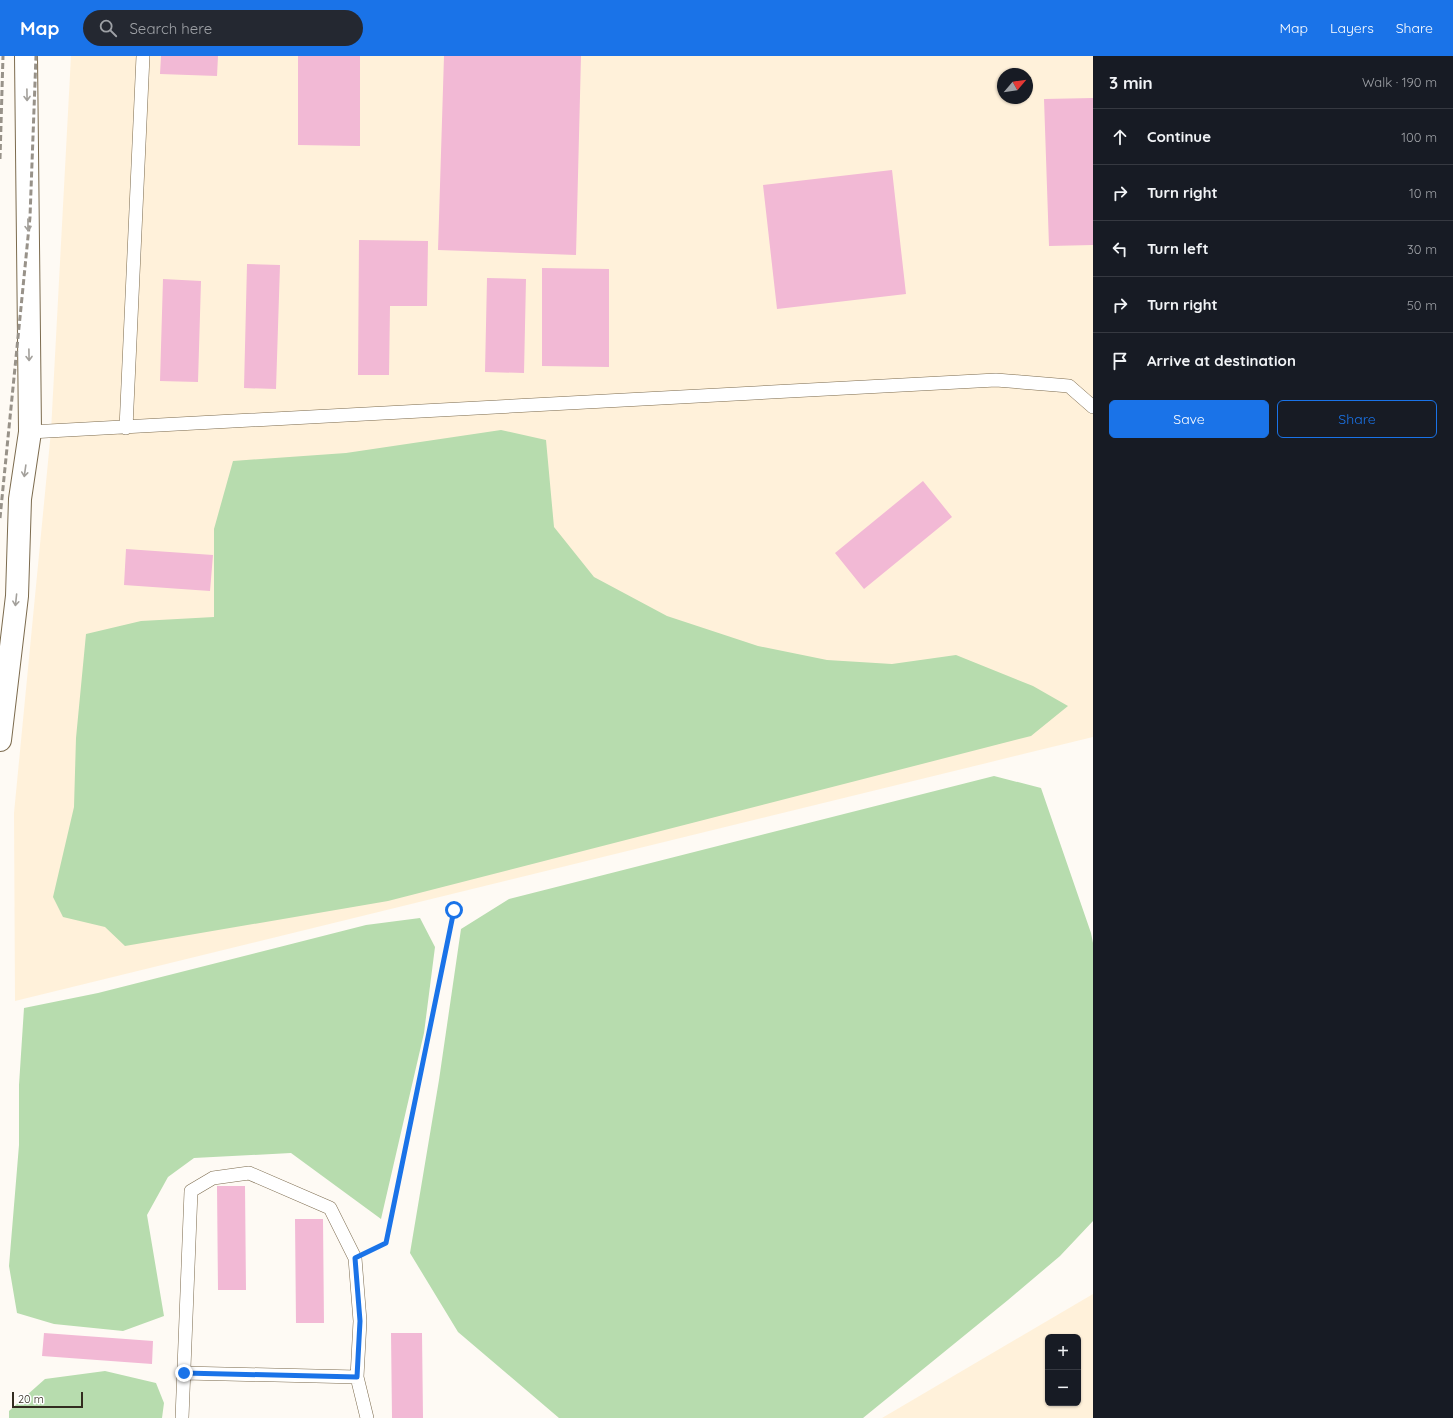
<!DOCTYPE html>
<meta charset="utf-8">
<style>
body{margin:0;font-family:Quicksand,sans-serif;background:#242831;color:#f1f3f6}
.controls{position:absolute;right:12px;bottom:12px;display:grid;overflow:hidden;border-radius:6px;box-shadow:0 1px 3px #0004}
.controls button{width:36px;height:36px;display:grid;place-items:center;padding:0;border:0;border-bottom:1px solid #363941;background:#171b24;color:#f1f3f6;font:20px sans-serif}
.compass{position:absolute;left:997px;top:12px;width:36px;height:36px;border-radius:50%;background:#171b24;box-shadow:0 1px 3px #0004;rotate:61deg}
.scale{position:absolute;left:12px;bottom:10px;width:71px;box-sizing:border-box;padding-left:4px;border:2px solid #332c20;border-top:0;font-size:11px;line-height:14px;white-space:nowrap;color:#332c20;-webkit-text-stroke:3px #fff;paint-order:stroke}
.stop{position:absolute;width:12px;height:12px;margin:-9px;border:3px solid #1a73e8;border-radius:50%;background:#fff}
.stop.end{background:#1a73e8;border-color:#fff;box-shadow:0 1px 4px #0008}
.list{margin:0;padding:0;list-style:none}
h2{display:flex;justify-content:space-between;align-items:center;height:52px;margin:0;padding:0 16px;font-size:17px}
h2 small{font-size:13px;font-weight:400;color:#9ea1a6}
.list li{display:grid;grid-template-columns:26px 1fr auto;gap:12px;align-items:center;box-sizing:border-box;height:56px;padding:0 16px;border-top:1px solid #363941}
.list b{display:block;font-size:15px;white-space:nowrap}
.list em{font-size:13px;font-style:normal;color:#9ea1a6}
.actions{display:flex;gap:8px;padding:12px 16px}
.actions a{flex:1;padding:9px 0;border:1px solid #1a73e8;border-radius:6px;text-align:center;font-size:14px;color:#1a73e8}
.actions .main{background:#1a73e8;color:#fff}
.icon{flex:none;width:22px;height:22px;fill:none;stroke:currentColor;stroke-width:2;stroke-linecap:round;stroke-linejoin:round}
.map{position:relative;flex:none;width:1093px;height:1362px;overflow:hidden}
header{display:flex;align-items:center;gap:24px;box-sizing:border-box;height:56px;padding:0 20px;background:#1a73e8;color:#fff}
header strong{font-size:19px}
nav{display:flex;gap:22px;margin-inline-start:auto;font-size:14px}
.search{width:280px;height:36px;background:#242831;display:flex;align-items:center;gap:10px;box-sizing:border-box;padding:0 14px;border-radius:22px;color:#9ea1a6;font-size:15px}
main{display:flex}
aside{flex:1;background:#171b24}
.map>svg:first-child{display:block}
.built{fill:#fff1da;fill-rule:evenodd}
.green{fill:#b7dcae}
.building{fill:#f2b9d5}
.lines{fill:none;stroke-linecap:round;stroke-linejoin:round}
.lane-casing{stroke:#7c6b4e;stroke-width:14}
.secondary-casing{stroke:#7c6b4e;stroke-width:24}
.path{stroke:#a6a098;stroke-width:2.5;stroke-dasharray:2 2;stroke-linecap:butt}
.lane{stroke:#fff;stroke-width:13}
.secondary{stroke:#fff;stroke-width:22}
.rail{stroke:#989289;stroke-width:3;stroke-dasharray:6 3;stroke-linecap:butt}
.oneway{stroke:#a3a09b}
.route{stroke:#1a73e8;stroke-width:5}
</style>
<header>
<strong>Map</strong>
<div class="search"><svg class="icon" aria-label="search" viewBox="0 0 24 24"><circle cx="10" cy="10" r="6"/><path d="M15 15l6 6"/></svg>Search here</div>
<nav><a>Map</a><a>Layers</a><a>Share</a></nav>
</header>
<main>
<div class="map">
<svg width="1093" height="1362" viewBox="0 0 1093 1362">
<rect width="100%" height="100%" fill="#fefaf4"/>
<path class="built" d="M 71,0 L 1093,0 L 1093,681 L 15,945 L 14,757 L 51,375 ZM 1003,18 L 1027,18 L 1027,42 L 1003,42 Z
M 1093,1238 L 1093,1362 L 882,1362 ZM 1048,1281 L 1078,1281 L 1078,1347 L 1048,1347 Z"/>
<path class="green" d="M 501,374 L 546,384 L 554,471 L 594,521 L 667,560 L 758,590 L 827,604 L 892,608 L 956,599 L 1033,630 L 1068,650 L 1031,680 L 388,845 L 125,890 L 105,871 L 63,861 L 53,841 L 74,751 L 76,682 L 86,578 L 141,565 L 214,561 L 214,473 L 233,405 L 346,397 Z
M 994,720 L 1041,732 L 1091,877 L 1093,887 L 1093,1165 L 1060,1200 L 1008,1244 L 863,1362 L 559,1362 L 458,1276 L 410,1197 L 439,1024 L 461,873 L 509,843 Z
M 420,862 L 435,891 L 424,977 L 381,1163 L 291,1097 L 194,1102 L 168,1121 L 147,1159 L 164,1260 L 123,1275 L 54,1268 L 17,1257 L 9,1210 L 19,1089 L 19,1029 L 24,952 L 98,937 L 366,869 Z
M 105,1315 L 156,1327 L 164,1347 L 162,1362 L 9,1362 L 9,1355 L 45,1323 Z"/>
<path class="building" d="M 161,0 L 218,0 L 217,20 L 160,18 Z
M 298,0 L 360,0 L 360,90 L 298,89 Z
M 444,0 L 581,0 L 576,199 L 438,194 Z
M 1093,42 L 1093,189 L 1049,190 L 1044,43 Z
M 892,114 L 906,238 L 777,253 L 763,129 Z
M 359,184 L 428,185 L 427,250 L 390,250 L 389,319 L 358,319 Z
M 247,208 L 280,209 L 276,333 L 244,332 Z
M 542,212 L 609,213 L 609,311 L 542,310 Z
M 487,222 L 526,223 L 524,317 L 485,316 Z
M 163,223 L 201,225 L 198,326 L 160,325 Z
M 923,425 L 952,461 L 864,533 L 835,497 Z
M 126,493 L 213,499 L 210,535 L 124,529 Z
M 217,1130 L 245,1130 L 246,1234 L 218,1234 Z
M 295,1163 L 323,1163 L 324,1267 L 296,1267 Z
M 44,1277 L 153,1285 L 152,1308 L 42,1300 Z
M 391,1277 L 422,1277 L 423,1362 L 392,1362 Z"/>
<g class="lines">
<defs>
<path id="lane" d="M 126,372 L 143,0
M 30,376 L 996,324 L 1069,330 L 1093,351
M 184,1317 L 357,1321
M 182,1362 L 191,1135 L 213,1122 L 249,1117 L 330,1152 L 355,1202 L 360,1265 L 357,1321 L 367,1362"/>
<path id="secondary" d="M 0,684 L 17,540 L 20,443 L 30,376 L 26,0"/>
</defs>
<use href="#lane" class="lane-casing"/>
<use href="#secondary" class="secondary-casing"/>
<path class="path" d="M 372,1194 L 386,1187 L 454,854"/>
<use href="#lane" class="lane"/>
<use href="#secondary" class="secondary"/>
<path class="rail" d="M 0,103 L 3,0
M 0,462 L 30,161 L 36,0"/>
</g>
<defs><path id="oneway-shaft" d="M-6 0H5M1.5-3L5.5 0L1.5 3" fill="none" stroke-width="1.6" stroke-linecap="round" stroke-linejoin="round"/></defs>
<g class="oneway">
<use href="#oneway-shaft" transform="translate(27 39) rotate(89)"/>
<use href="#oneway-shaft" transform="translate(28 169) rotate(89)"/>
<use href="#oneway-shaft" transform="translate(29 299) rotate(89)"/>
<use href="#oneway-shaft" transform="translate(25 415) rotate(98)"/>
<use href="#oneway-shaft" transform="translate(16 544) rotate(96)"/>
</g>
<g class="lines">
<path class="route" d="M 184,1317 L 357,1321 L 360,1265 L 355,1202 L 386,1187 L 454,854"/>
</g>
</svg>
<div class="controls">
<button>+</button>
<button>−</button>
</div>
<svg class="compass" viewBox="-18 -18 36 36"><path d="M0-13l5 13h-10z" fill="#e53935"/><path d="M0 13l5-13h-10z" fill="#9ea1a6"/></svg>
<div class="scale">20 m</div>
<div class="stop" style="left:454px;top:854px"></div>
<div class="stop end" style="left:184px;top:1317px"></div>
</div>
<aside>
<h2>3 min<small>Walk · 190 m</small></h2>
<ul class="list">
<li><svg class="icon" aria-label="ahead" viewBox="0 0 24 24"><path d="M12 20V5M6 11l6-6 6 6"/></svg><div><b>Continue</b></div><em>100 m</em></li>
<li><svg class="icon" aria-label="right" viewBox="0 0 24 24"><path d="M7 20v-9h11M14 6l5 5-5 5"/></svg><div><b>Turn right</b></div><em>10 m</em></li>
<li><svg class="icon" aria-label="left" viewBox="0 0 24 24"><path d="M17 20v-9H6M10 6l-5 5 5 5"/></svg><div><b>Turn left</b></div><em>30 m</em></li>
<li><svg class="icon" aria-label="right" viewBox="0 0 24 24"><path d="M7 20v-9h11M14 6l5 5-5 5"/></svg><div><b>Turn right</b></div><em>50 m</em></li>
<li><svg class="icon" aria-label="arrive" viewBox="0 0 24 24"><path d="M6 21V4h12l-3 4 3 4H6"/></svg><div><b>Arrive at destination</b></div></li>
</ul>
<div class="actions"><a class="main">Save</a><a>Share</a></div>
</aside>
</main>
